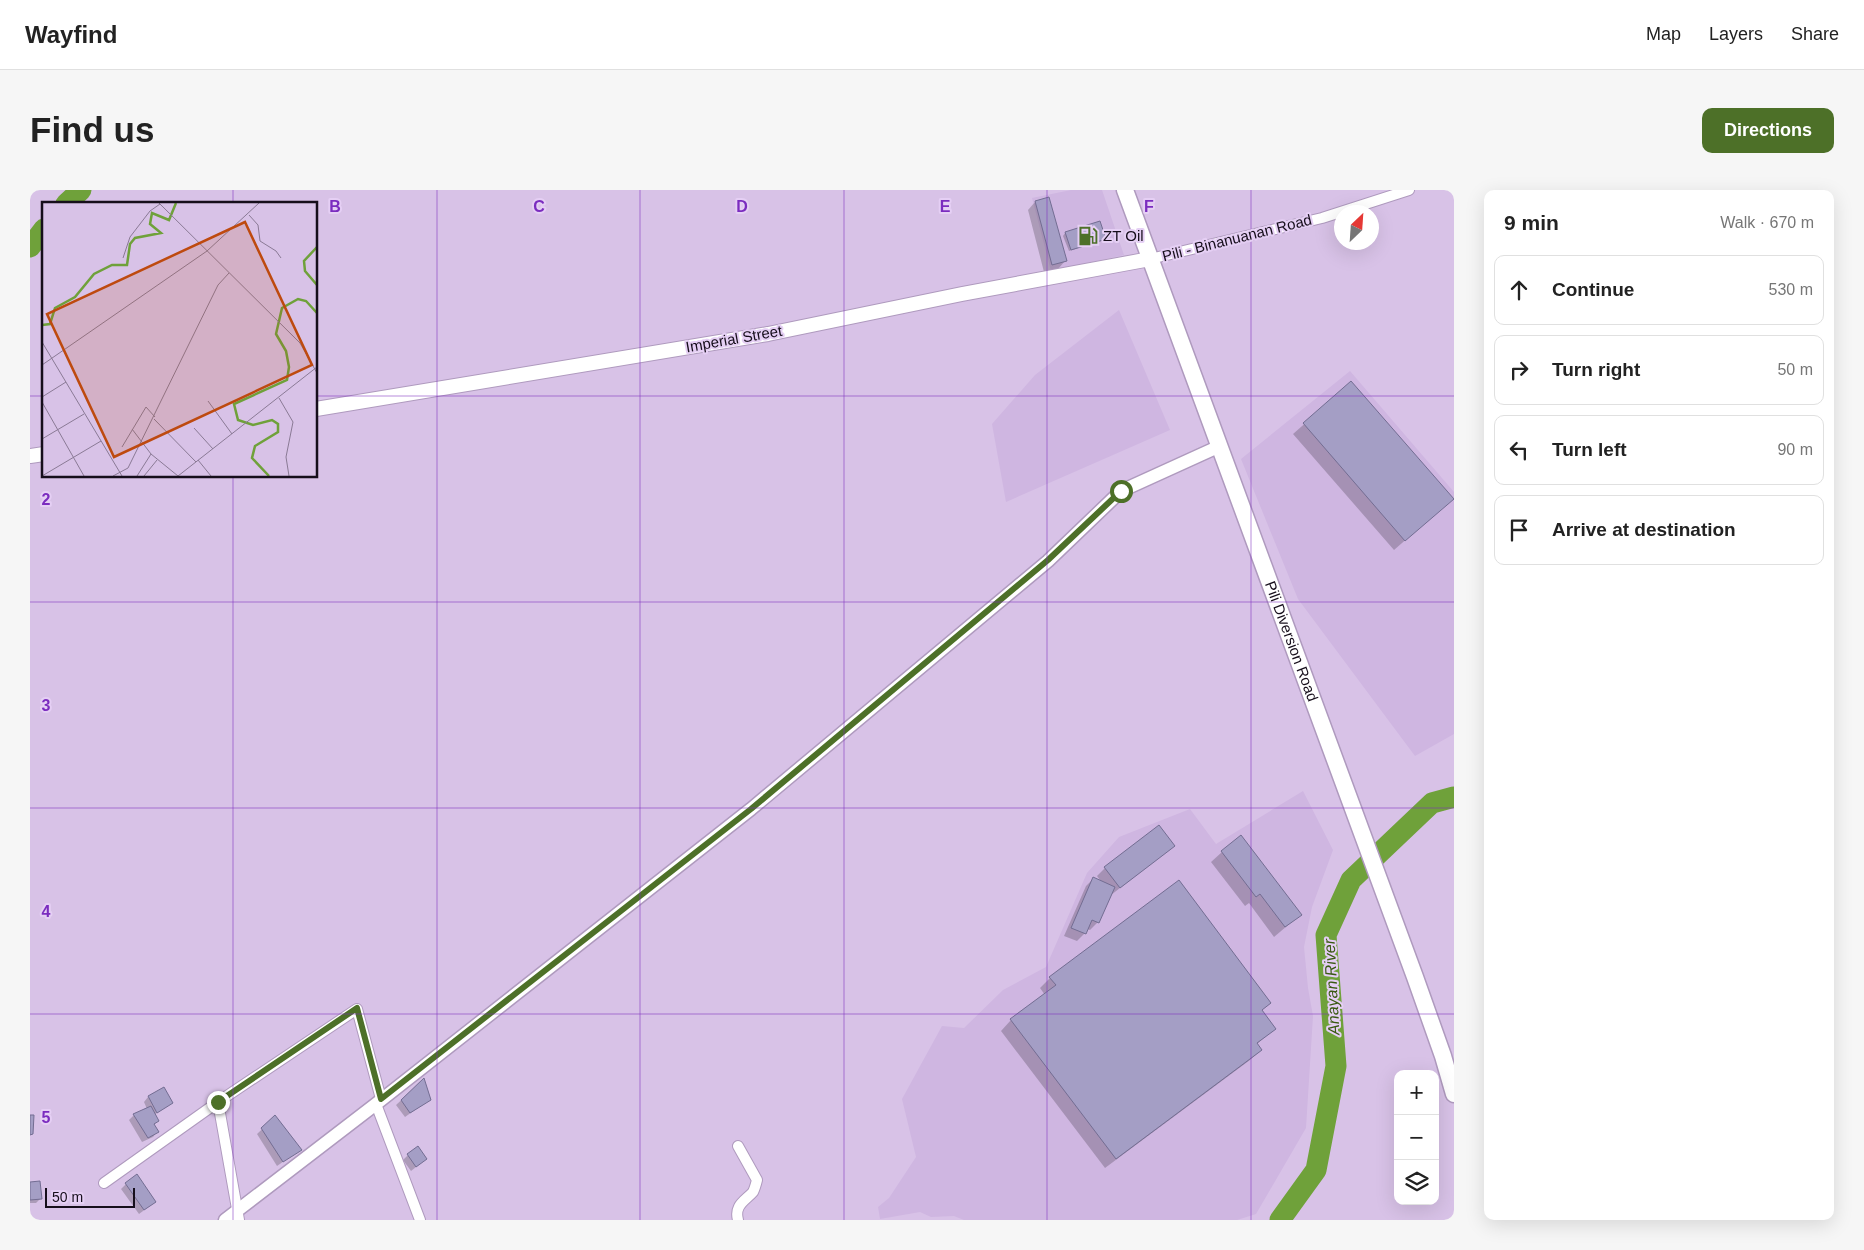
<!DOCTYPE html>
<meta charset="utf-8">
<style>
body{margin:0;font-family:Arial,sans-serif;background:#f6f6f6;color:#222}
.controls{position:absolute;right:15px;bottom:15px;display:grid;overflow:hidden;border-radius:10px;box-shadow:0 5px 20px #0002}
.controls button{width:45px;height:45px;display:grid;place-items:center;padding:0;border:0;border-bottom:1px solid #e0e0e0;background:#fff;color:#222;font:25px sans-serif}
.compass{position:absolute;left:1304px;top:15px;width:45px;height:45px;border-radius:50%;background:#fff;box-shadow:0 5px 20px #0002;rotate:25deg}
.scale{position:absolute;left:15px;bottom:12px;width:90px;box-sizing:border-box;padding-left:5px;border:2px solid #160e1b;border-top:0;font-size:14px;line-height:18px;white-space:nowrap;color:#160e1b;-webkit-text-stroke:4px #e5cff4;paint-order:stroke}
.stop{position:absolute;width:15px;height:15px;margin:-11px;border:4px solid #4d7028;border-radius:50%;background:#fff}
.stop.end{background:#4d7028;border-color:#fff;box-shadow:0 1px 5px #0008}
.list{margin:0;padding:0;list-style:none}
h2{display:flex;justify-content:space-between;align-items:center;height:65px;margin:0;padding:0 20px;font-size:21px}
h2 small{font-size:16px;font-weight:400;color:#767676}
.list li{display:grid;grid-template-columns:32px 1fr auto;gap:15px;align-items:center;box-sizing:border-box;height:70px;margin:0 10px 10px;padding:0 10px;border:1px solid #e0e0e0;border-radius:10px}
.list b{display:block;font-size:19px;white-space:nowrap}
.list em{font-size:16px;font-style:normal;color:#767676}
.icon{flex:none;width:28px;height:28px;fill:none;stroke:currentColor;stroke-width:2;stroke-linecap:round;stroke-linejoin:round}
.map{position:relative;flex:none;width:1424px;height:1030px;overflow:hidden;border-radius:10px}
header{display:flex;align-items:center;gap:30px;box-sizing:border-box;height:70px;padding:0 25px;background:#fff;border-bottom:1px solid #e0e0e0}
header strong{font-size:24px}
nav{display:flex;gap:28px;margin-inline-start:auto;font-size:18px}
.intro{display:flex;align-items:center;justify-content:space-between;box-sizing:border-box;height:120px;padding:0 30px}
h1{margin:0;font-size:35px}
.button{padding:12px 22px;border-radius:10px;background:#4d7028;color:#fff;font-size:18px;font-weight:700}
main{display:flex;gap:30px;padding:0 30px}
aside{flex:1;background:#fff;border-radius:10px;box-shadow:0 5px 20px #0002}
.map>svg:first-child{display:block}
.built{fill:#cfb6e1}
.shadow{fill:#0003}
.lines{fill:none;stroke-linecap:round;stroke-linejoin:round}
.river{stroke:#6fa13a;stroke-width:21}
.building{fill:#a49ec5;stroke:#736d92}
.minor-casing{stroke:#af9abe;stroke-width:12}
.tertiary-casing{stroke:#af9abe;stroke-width:15}
.secondary-casing{stroke:#af9abe;stroke-width:16}
.trunk-casing{stroke:#af9abe;stroke-width:19}
.minor{stroke:#fff;stroke-width:10}
.tertiary{stroke:#fff;stroke-width:12}
.secondary{stroke:#fff;stroke-width:14}
.trunk{stroke:#fff;stroke-width:16}
.route{stroke:#4d7028;stroke-width:6}
.grid{fill:none;stroke:#7b2cbf;stroke-width:1;stroke-opacity:0.55}
.labels{text-anchor:middle;stroke-width:4;stroke-linejoin:round;paint-order:stroke}
.poi-label{font-size:15px;fill:#160e1b;stroke:#e5cff4;text-anchor:start}
.street-label{font-size:15px;fill:#160e1b;stroke:#e5cff4}
.water-label{font-size:16px;font-style:italic;fill:#3a5a13;stroke:#e5cff4}
.inset-river{fill:none;stroke:#6fa13a;stroke-width:2.5}
.inset-road{fill:none;stroke:#8a7a95;stroke-width:1}
.view{fill:#be4a0f;fill-opacity:0.15;stroke:#be4a0f;stroke-width:2.5}
.inset-edge{fill:none;stroke:#160e1b;stroke-width:2.5}
.grid-label{font-size:16px;text-anchor:middle;font-weight:bold;fill:#7b2cbf;stroke:#e5cff4;stroke-width:4;stroke-linejoin:round;paint-order:stroke}
</style>
<header>
<strong>Wayfind</strong>
<nav><a>Map</a><a>Layers</a><a>Share</a></nav>
</header>
<div class="intro"><h1>Find us</h1><a class="button">Directions</a></div>
<main>
<div class="map">
<svg width="1424" height="1030" viewBox="0 0 1424 1030">
<rect width="100%" height="100%" fill="#d8c2e7"/>
<path class="built" d="M 1041,0 L 1072,0 L 1094,65 L 1021,81 L 1002,8 Z
M 1089,120 L 1140,240 L 976,312 L 962,234 L 1005,185 Z
M 1320,181 L 1424,302 L 1424,544 L 1385,566 L 1268,409 L 1211,269 Z
M 1273,601 L 1303,660 L 1282,717 L 1274,757 L 1278,798 L 1283,826 L 1276,938 L 1226,1024 L 1207,1030 L 934,1030 L 924,1026 L 901,1027 L 890,1022 L 850,1029 L 848,1017 L 859,1008 L 886,967 L 872,909 L 912,836 L 934,838 L 973,800 L 1016,777 L 1057,683 L 1089,647 L 1160,619 L 1186,654 Z"/>
<path class="shadow" d="M 1005,12 L 1035,71 L 1028,79 L 1014,82 L 998,20 Z
M 1069,33 L 1074,49 L 1072,51 L 1039,61 L 1033,46 L 1035,43 Z
M 1321,193 L 1411,319 L 1364,360 L 1263,244 Z
M 1129,637 L 1144,656 L 1081,705 L 1068,732 L 1060,740 L 1057,739 L 1055,743 L 1047,751 L 1034,746 L 1056,696 L 1063,689 L 1072,693 L 1067,686 L 1075,678 Z
M 1192,662 L 1270,725 L 1244,747 L 1219,713 L 1215,716 L 1181,672 Z
M 1020,788 L 1240,813 L 1231,821 L 1245,838 L 1227,854 L 1231,860 L 1220,870 L 1075,978 L 971,841 L 981,830 L 1015,805 L 1010,798 Z
M 393,890 L 399,910 L 375,927 L 366,915 Z
M 118,907 L 142,913 L 124,925 L 127,931 L 124,935 L 127,942 L 123,947 L 112,952 L 99,930 L 104,925 L 117,919 L 114,912 Z
M 245,927 L 270,960 L 247,976 L 227,944 Z
M 378,965 L 391,973 L 381,981 L 373,970 Z
M 0,993 L 11,1008 L 6,1013 L 0,1013 Z
M 96,994 L 125,1012 L 109,1024 L 91,999 Z"/>
<g class="lines">
<path class="river" d="M 36,14 L 51,0
M 0,57 L 14,39
M 1250,1030 L 1286,980 L 1306,876 L 1296,745 L 1321,690 L 1402,613 L 1424,607"/>
</g>
<path class="building" d="M 1019,7 L 1037,71 L 1022,75 L 1005,11 Z
M 1070,31 L 1076,49 L 1041,60 L 1035,42 Z
M 1321,191 L 1424,309 L 1375,351 L 1273,233 Z
M 1129,635 L 1145,656 L 1090,698 L 1074,677 Z
M 1211,645 L 1272,725 L 1255,737 L 1230,704 L 1226,707 L 1191,661 Z
M 1063,687 L 1085,697 L 1069,733 L 1062,730 L 1056,744 L 1041,738 Z
M 1149,690 L 1241,813 L 1232,820 L 1246,839 L 1227,853 L 1232,860 L 1086,969 L 980,829 L 1026,795 L 1019,787 Z
M 394,888 L 401,910 L 380,923 L 371,910 Z
M 134,897 L 143,913 L 127,923 L 118,906 Z
M 121,916 L 129,931 L 124,934 L 129,942 L 118,948 L 103,924 Z
M 0,925 L 4,925 L 3,944 L 0,945 Z
M 245,925 L 272,960 L 253,972 L 231,938 Z
M 388,956 L 397,969 L 386,977 L 377,964 Z
M 107,984 L 126,1012 L 114,1020 L 95,993 Z
M 10,991 L 12,1009 L 0,1010 L 0,992 Z"/>
<g class="lines">
<defs>
<path id="minor" d="M 1120,69 L 1292,28 L 1379,0
M 188,912 L 209,1030
M 346,914 L 390,1030
M 708,956 L 727,990 C 726,994 725,998 723,1002 C 715,1011 704,1015 708,1030
M 74,993 L 188,912 L 327,819 L 351,909"/>
<path id="tertiary" d="M 195,1030 L 346,914 L 721,619 L 1018,371 L 1091,301 L 1190,256"/>
<path id="secondary" d="M 286,219 L 738,144 L 932,104 L 1120,69
M 0,266 L 14,264"/>
<g id="trunk">
<path id="s1" d="M 1095,0 L 1385,787 L 1413,866 L 1424,904"/>
</g>
</defs>
<use href="#minor" class="minor-casing"/>
<use href="#tertiary" class="tertiary-casing"/>
<use href="#secondary" class="secondary-casing"/>
<use href="#trunk" class="trunk-casing"/>
<use href="#minor" class="minor"/>
<use href="#tertiary" class="tertiary"/>
<use href="#secondary" class="secondary"/>
<use href="#trunk" class="trunk"/>
</g>
<g class="lines">
<path class="route" d="M 188,912 L 327,818 L 351,909 L 721,619 L 1018,370 L 1091,301"/>
</g>
<path class="grid" d="M 203,0 L 203,14M 407,0 L 407,1030M 610,0 L 610,1030M 814,0 L 814,1030M 1017,0 L 1017,1030M 1221,0 L 1221,1030M 0,206 L 14,206M 286,206 L 1424,206M 203,286 L 203,1030M 0,412 L 1424,412M 0,618 L 1424,618M 0,824 L 1424,824"/>
<defs>
<symbol id="fuel-bare" viewBox="-9 -9 18 18"><path d="M-5.5-6h7V0h2V4h1.3V-2.5L3-4.5l.8-.8L6-3V5H2.5V1h-1V6h-7ZM-4.2-4.7v3.2H.2V-4.7Z" fill="#4d7028" stroke="#e5cff4" stroke-width="2.5" paint-order="stroke"/></symbol>
</defs>
<g fill-rule="evenodd">
<use href="#fuel-bare" x="1044" y="32" width="28" height="28"/>
</g>
<g class="labels">
<g class="poi-label">
<text x="1073" y="51">ZT Oil</text>
</g>
<g class="street-label">
<text transform="translate(1207 48) rotate(-14)" y="5">Pili - Binanuanan Road</text>
<text transform="translate(704 149) rotate(-10)" y="5">Imperial Street</text>
<text dy="5" stroke="none"><textPath href="#s1" startOffset="481">Pili Diversion Road</textPath></text>
</g>
<g class="water-label">
<text transform="translate(1301 797) rotate(-93)" y="6">Anayan River</text>
</g>
</g>
<g transform="translate(12 12)">
<rect width="275" height="275" fill="#d8c2e7"/>
<path class="inset-river" d="M 275,45 L 262,59 L 263,69 L 275,83M 0,123 L 8,122 L 13,106 L 33,95 L 52,72 L 70,63 L 85,63 L 88,42 L 93,36 L 119,31 L 108,22 L 110,11 L 127,18 L 134,1M 227,274 L 210,256 L 213,244 L 236,230 L 236,222 L 230,218 L 211,223 L 196,218 L 192,202 L 245,178 L 247,165 L 244,149 L 234,132 L 240,106 L 256,97 L 264,99 L 275,111"/>
<path class="inset-road" d="M 117,1 L 258,141 L 275,171M 207,13 L 216,23 L 218,39 L 234,49 L 239,56M 165,49 L 217,1M 81,56 L 88,35 L 108,9 L 118,2M 0,140 L 80,274M 0,163 L 165,49M 0,195 L 24,180M 237,196 L 251,220 L 244,255 L 247,274M 166,199 L 190,232M 0,200 L 42,274M 112,217 L 154,260M 152,226 L 171,247M 90,227 L 109,252 L 136,274 L 275,165M 0,237 L 42,212M 80,245 L 104,205 L 113,215M 156,258 L 169,274M 0,274 L 59,239M 71,274 L 86,266 L 176,83 L 187,71M 95,274 L 109,252M 102,274 L 115,258"/>
<path class="view" d="M 203,20 L 270,163 L 72,255 L 5,112 Z"/>
<rect width="275" height="275" class="inset-edge"/>
</g>
<g class="grid-label">
<text x="305" y="22">B</text>
<text x="509" y="22">C</text>
<text x="712" y="22">D</text>
<text x="915" y="22">E</text>
<text x="1119" y="22">F</text>
<text x="16" y="315">2</text>
<text x="16" y="521">3</text>
<text x="16" y="727">4</text>
<text x="16" y="933">5</text>
</g>
</svg>
<div class="controls">
<button>+</button>
<button>−</button>
<button><svg class="icon" aria-label="layers" viewBox="0 0 24 24"><path d="M12 4l9 5-9 5-9-5zM3 14l9 5 9-5"/></svg></button>
</div>
<svg class="compass" viewBox="-18 -18 36 36"><path d="M0-13l5 13h-10z" fill="#e53935"/><path d="M0 13l5-13h-10z" fill="#767676"/></svg>
<div class="scale">50 m</div>
<div class="stop" style="left:1091px;top:301px"></div>
<div class="stop end" style="left:188px;top:912px"></div>
</div>
<aside>
<h2>9 min<small>Walk · 670 m</small></h2>
<ul class="list">
<li><svg class="icon" aria-label="ahead" viewBox="0 0 24 24"><path d="M12 20V5M6 11l6-6 6 6"/></svg><div><b>Continue</b></div><em>530 m</em></li>
<li><svg class="icon" aria-label="right" viewBox="0 0 24 24"><path d="M7 20v-9h11M14 6l5 5-5 5"/></svg><div><b>Turn right</b></div><em>50 m</em></li>
<li><svg class="icon" aria-label="left" viewBox="0 0 24 24"><path d="M17 20v-9H6M10 6l-5 5 5 5"/></svg><div><b>Turn left</b></div><em>90 m</em></li>
<li><svg class="icon" aria-label="arrive" viewBox="0 0 24 24"><path d="M6 21V4h12l-3 4 3 4H6"/></svg><div><b>Arrive at destination</b></div></li>
</ul>
</aside>
</main>
